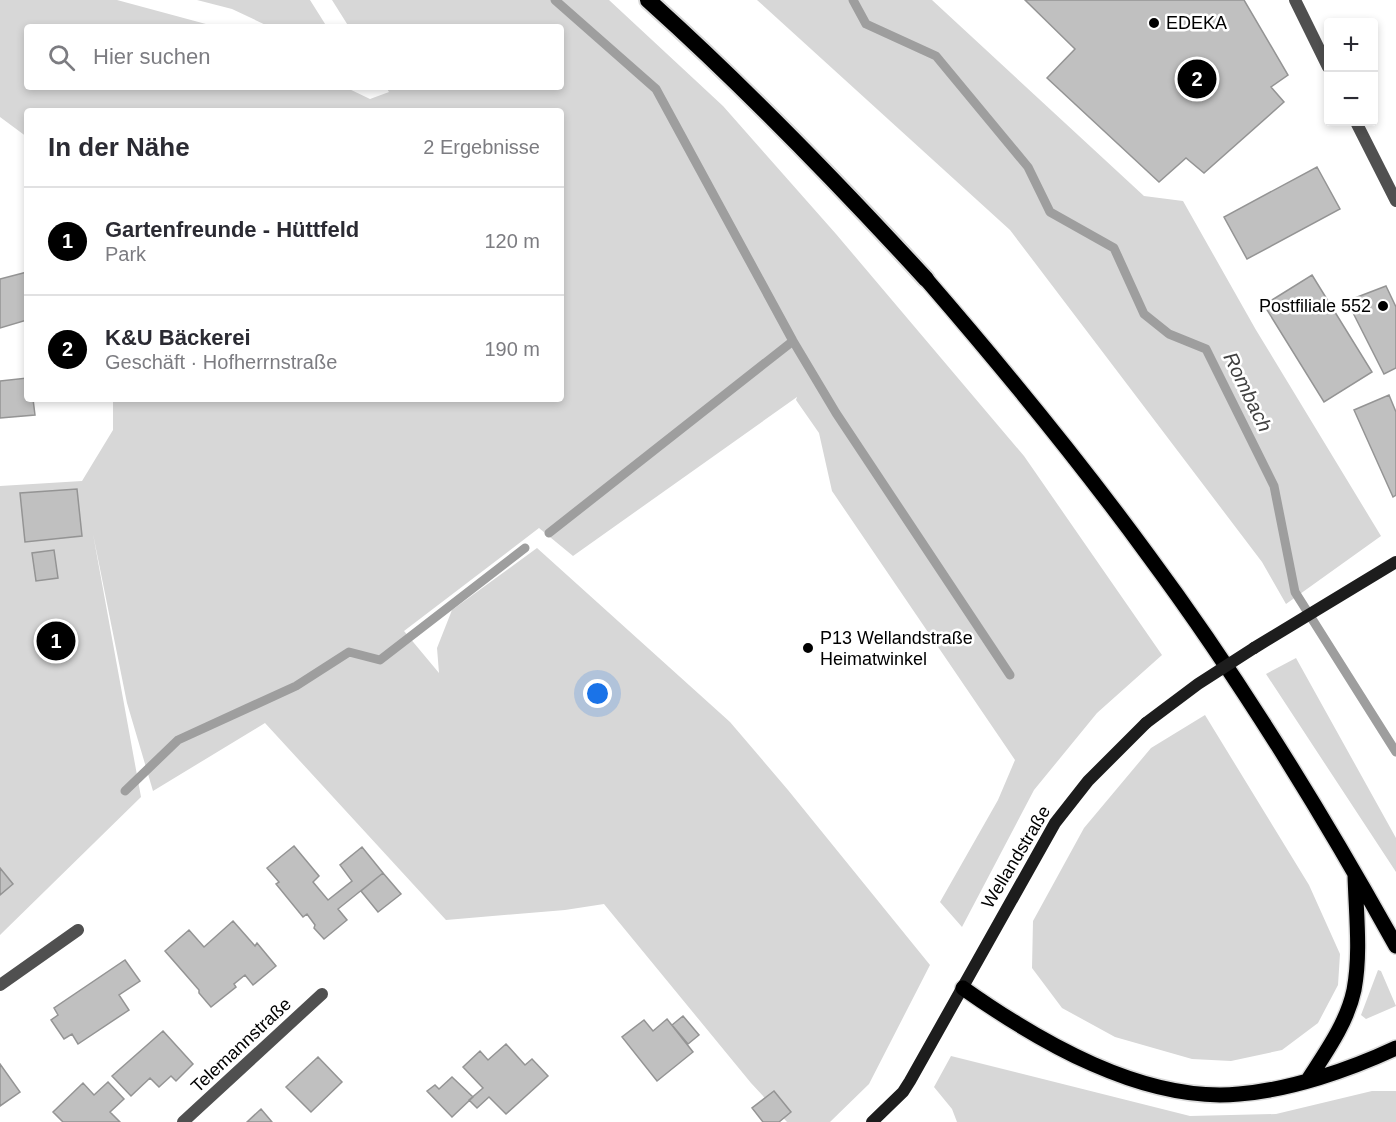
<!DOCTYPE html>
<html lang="de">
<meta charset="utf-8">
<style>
body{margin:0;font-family:Helvetica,sans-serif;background:#f7f7f7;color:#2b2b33}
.controls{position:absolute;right:18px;top:18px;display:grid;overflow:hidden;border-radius:6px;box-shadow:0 3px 9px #0003}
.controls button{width:54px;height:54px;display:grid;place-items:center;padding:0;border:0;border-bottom:2px solid #e1e1e2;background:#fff;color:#2b2b33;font:30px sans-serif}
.you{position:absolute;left:598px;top:694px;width:21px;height:21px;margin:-15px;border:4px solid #fff;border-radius:50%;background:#1a73e8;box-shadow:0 0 0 9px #1a73e833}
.badge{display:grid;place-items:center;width:39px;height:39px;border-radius:50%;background:#000;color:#fff;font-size:20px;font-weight:700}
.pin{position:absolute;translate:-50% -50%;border:3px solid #fff;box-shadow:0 2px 6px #0006}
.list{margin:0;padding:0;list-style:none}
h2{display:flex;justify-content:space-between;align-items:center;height:78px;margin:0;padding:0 24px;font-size:26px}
h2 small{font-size:20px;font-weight:400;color:#7c7c81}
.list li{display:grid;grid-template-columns:39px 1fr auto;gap:18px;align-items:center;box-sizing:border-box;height:108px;padding:0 24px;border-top:2px solid #e1e1e2}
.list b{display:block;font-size:22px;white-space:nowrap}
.list p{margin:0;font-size:20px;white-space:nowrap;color:#7c7c81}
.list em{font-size:20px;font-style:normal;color:#7c7c81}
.icon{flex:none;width:33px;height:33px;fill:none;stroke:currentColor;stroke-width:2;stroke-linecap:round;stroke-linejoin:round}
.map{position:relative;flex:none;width:1396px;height:1122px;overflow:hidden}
.search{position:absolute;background:#fff;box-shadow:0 3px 9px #0003;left:24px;top:24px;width:540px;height:66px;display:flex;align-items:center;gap:15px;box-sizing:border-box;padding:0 21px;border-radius:6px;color:#7c7c81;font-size:22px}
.panel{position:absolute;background:#fff;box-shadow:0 3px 9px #0003;left:24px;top:108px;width:540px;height:294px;border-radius:6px}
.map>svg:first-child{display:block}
.green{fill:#d7d7d7}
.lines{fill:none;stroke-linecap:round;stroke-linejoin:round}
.stream{stroke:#9e9e9e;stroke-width:9}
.building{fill:#c0c0c0;stroke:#949494;stroke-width:1.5}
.primary-casing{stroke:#dbdbdb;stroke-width:18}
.trunk-casing{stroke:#dbdbdb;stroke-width:20}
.minor{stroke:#505050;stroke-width:12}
.tertiary{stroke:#505050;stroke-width:12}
.secondary{stroke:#1d1d1d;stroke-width:12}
.primary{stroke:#000;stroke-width:15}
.trunk{stroke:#000;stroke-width:16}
.secondary-bridge{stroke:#1d1d1d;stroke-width:12}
.poi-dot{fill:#000;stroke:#fff;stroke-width:2}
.labels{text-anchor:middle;stroke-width:5;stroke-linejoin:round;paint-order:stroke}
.poi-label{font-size:18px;fill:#000;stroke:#fff;text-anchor:start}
.street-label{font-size:18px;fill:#000;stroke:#fff}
.water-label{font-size:20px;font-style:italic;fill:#3f3f3f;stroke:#fff}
</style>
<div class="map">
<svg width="1396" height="1122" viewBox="0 0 1396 1122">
<rect width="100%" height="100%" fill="#fff"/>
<path class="green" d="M 0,0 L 117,0 L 217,27 L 27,27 L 27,87 L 345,87 L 370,99 L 389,92 L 386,87 L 561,87 L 561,27 L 349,27 L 332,0 L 609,0 L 723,106 L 836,234 L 1024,456 L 1162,655 L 1097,713 L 1034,790 L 962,927 L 940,902 L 998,800 L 1015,760 L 832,491 L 819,433 L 796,400 L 797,397 L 573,556 L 539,528 L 404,631 L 439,673 L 437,648 L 452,610 L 537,548 L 730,722 L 788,790 L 930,965 L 869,1084 L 830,1122 L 787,1122 L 751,1083 L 604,904 L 565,910 L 446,920 L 265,723 L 153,791 L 127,703 L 93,534 L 141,797 L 0,935 L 0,486 L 82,481 L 113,430 L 113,399 L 561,399 L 561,111 L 27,111 L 27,137 L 0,117 Z
M 197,0 L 310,0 L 327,27 L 270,27 L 232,9 Z
M 757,0 L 932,0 L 1144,196 L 1183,201 L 1256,330 L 1381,536 L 1286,604 L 1262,562 L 1010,230 Z
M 1296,658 L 1396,838 L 1396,872 L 1266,674 Z
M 1205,715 L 1309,885 L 1340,954 L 1338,985 L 1318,1023 L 1282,1050 L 1231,1061 L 1192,1059 L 1115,1037 L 1062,1008 L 1032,968 L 1033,921 L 1084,828 L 1151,748 Z
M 1378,970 L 1381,971 L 1396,1006 L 1366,1019 L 1361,1015 Z
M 951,1056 L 1190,1116 L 1276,1114 L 1372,1091 L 1396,1091 L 1396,1122 L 957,1122 L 952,1109 L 934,1087 Z"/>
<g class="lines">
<path class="stream" d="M 555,0 L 656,89 L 793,341 L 836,413 L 1010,675
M 853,0 L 866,24 L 936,56 L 1028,167 L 1050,212 L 1114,248 L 1144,314 L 1169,334 L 1206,349 L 1274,486 L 1295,592 L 1396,752
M 549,533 L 793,341
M 125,791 L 178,740 L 296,686 L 349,652 L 380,660 L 525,548"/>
</g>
<path class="building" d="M 1025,0 L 1244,0 L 1288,75 L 1271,87 L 1284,102 L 1204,173 L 1186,158 L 1159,182 L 1047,78 L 1075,49 Z
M 1317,167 L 1340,209 L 1247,259 L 1224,217 Z
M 27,272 L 27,320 L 0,328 L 0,279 Z
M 1312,275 L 1372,372 L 1324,402 L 1264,305 Z
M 1386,286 L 1396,307 L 1396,368 L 1384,374 L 1347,301 Z
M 27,378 L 27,399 L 33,399 L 35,415 L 0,418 L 0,381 Z
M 1389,395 L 1396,412 L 1396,495 L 1393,497 L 1354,410 Z
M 77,489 L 82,536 L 25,542 L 20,493 Z
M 54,550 L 58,578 L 36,581 L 32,553 Z
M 294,846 L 319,876 L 313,882 L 328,900 L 352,881 L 340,865 L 362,847 L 383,873 L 338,909 L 347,920 L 324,939 L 314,928 L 315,925 L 307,914 L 303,917 L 276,884 L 279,882 L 267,868 Z
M 0,868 L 13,884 L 0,895 Z
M 383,873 L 401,894 L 378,912 L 361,891 Z
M 233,921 L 255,946 L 257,943 L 276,966 L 253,985 L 245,975 L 234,984 L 236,987 L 211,1007 L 199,993 L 199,990 L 165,951 L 189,930 L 204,947 Z
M 125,960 L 140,981 L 119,995 L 129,1010 L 78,1044 L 72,1034 L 64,1039 L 51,1020 L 58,1015 L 54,1008 Z
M 683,1016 L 699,1035 L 688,1044 L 672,1025 Z
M 667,1019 L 693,1052 L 657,1081 L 622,1037 L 644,1020 L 653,1031 Z
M 163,1031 L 193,1064 L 176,1081 L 171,1076 L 159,1087 L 150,1078 L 131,1096 L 112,1076 Z
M 506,1044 L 525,1065 L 532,1059 L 548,1076 L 506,1114 L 489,1097 L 477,1108 L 469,1100 L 483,1088 L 463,1067 L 480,1051 L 488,1060 Z
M 318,1057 L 342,1082 L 311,1112 L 286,1087 Z
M 0,1064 L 20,1092 L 0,1106 Z
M 452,1077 L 473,1097 L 452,1117 L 427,1091 L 435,1085 L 439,1089 Z
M 108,1082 L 124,1099 L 110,1112 L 120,1122 L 63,1122 L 53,1112 L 83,1083 L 94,1095 Z
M 774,1091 L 791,1112 L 779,1122 L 763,1122 L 752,1108 Z
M 261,1109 L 272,1122 L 247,1122 Z"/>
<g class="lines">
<defs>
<path id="primary" d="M 926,279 C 1003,368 1078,459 1148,555 C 1240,679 1321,811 1396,946
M 963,988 C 1038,1041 1143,1103 1239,1094 C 1290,1090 1349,1070 1396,1048
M 1308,1080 C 1326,1052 1347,1023 1354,990 C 1361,953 1356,913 1355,875"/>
<path id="trunk" d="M 648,0 C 746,88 837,182 926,279"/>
</defs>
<use href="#primary" class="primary-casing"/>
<use href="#trunk" class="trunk-casing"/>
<path class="minor" d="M 0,985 L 78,930
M 183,1122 L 322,994"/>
<path class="tertiary" d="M 1295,0 L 1328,67
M 1356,122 L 1396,201"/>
<path class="secondary" d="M 1254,648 L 1396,562
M 872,1122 L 903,1092 L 910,1081 L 1055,823 L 1088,781 L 1146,723"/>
<use href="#primary" class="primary"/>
<use href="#trunk" class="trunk"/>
<path class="secondary-bridge" d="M 1146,723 L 1198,684 L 1254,648"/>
</g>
<g class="poi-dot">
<circle cx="1154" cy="23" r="6"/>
<circle cx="1383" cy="306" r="6"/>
<circle cx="808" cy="648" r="6"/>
</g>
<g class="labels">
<g class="poi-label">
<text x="1166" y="29">EDEKA</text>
<text x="1371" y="312" text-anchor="end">Postfiliale 552</text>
<text x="820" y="644">P13 Wellandstraße<tspan x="820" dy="21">Heimatwinkel</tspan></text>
</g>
<g class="street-label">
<text transform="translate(1016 857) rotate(-59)" y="6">Wellandstraße</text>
<text transform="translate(241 1045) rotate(-43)" y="6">Telemannstraße</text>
</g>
<g class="water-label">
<text transform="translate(1248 392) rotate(64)" y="7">Rombach</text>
</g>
</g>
</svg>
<div class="controls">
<button>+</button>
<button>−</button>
</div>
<div class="you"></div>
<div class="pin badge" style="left:56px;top:641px">1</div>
<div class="pin badge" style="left:1197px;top:79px">2</div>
<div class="search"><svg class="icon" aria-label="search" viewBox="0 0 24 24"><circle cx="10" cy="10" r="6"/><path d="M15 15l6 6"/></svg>Hier suchen</div>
<section class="panel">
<h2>In der Nähe<small>2 Ergebnisse</small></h2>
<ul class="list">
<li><span class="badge">1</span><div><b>Gartenfreunde - Hüttfeld</b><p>Park</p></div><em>120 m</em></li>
<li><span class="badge">2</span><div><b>K&amp;U Bäckerei</b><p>Geschäft · Hofherrnstraße</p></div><em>190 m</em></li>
</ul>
</section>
</div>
